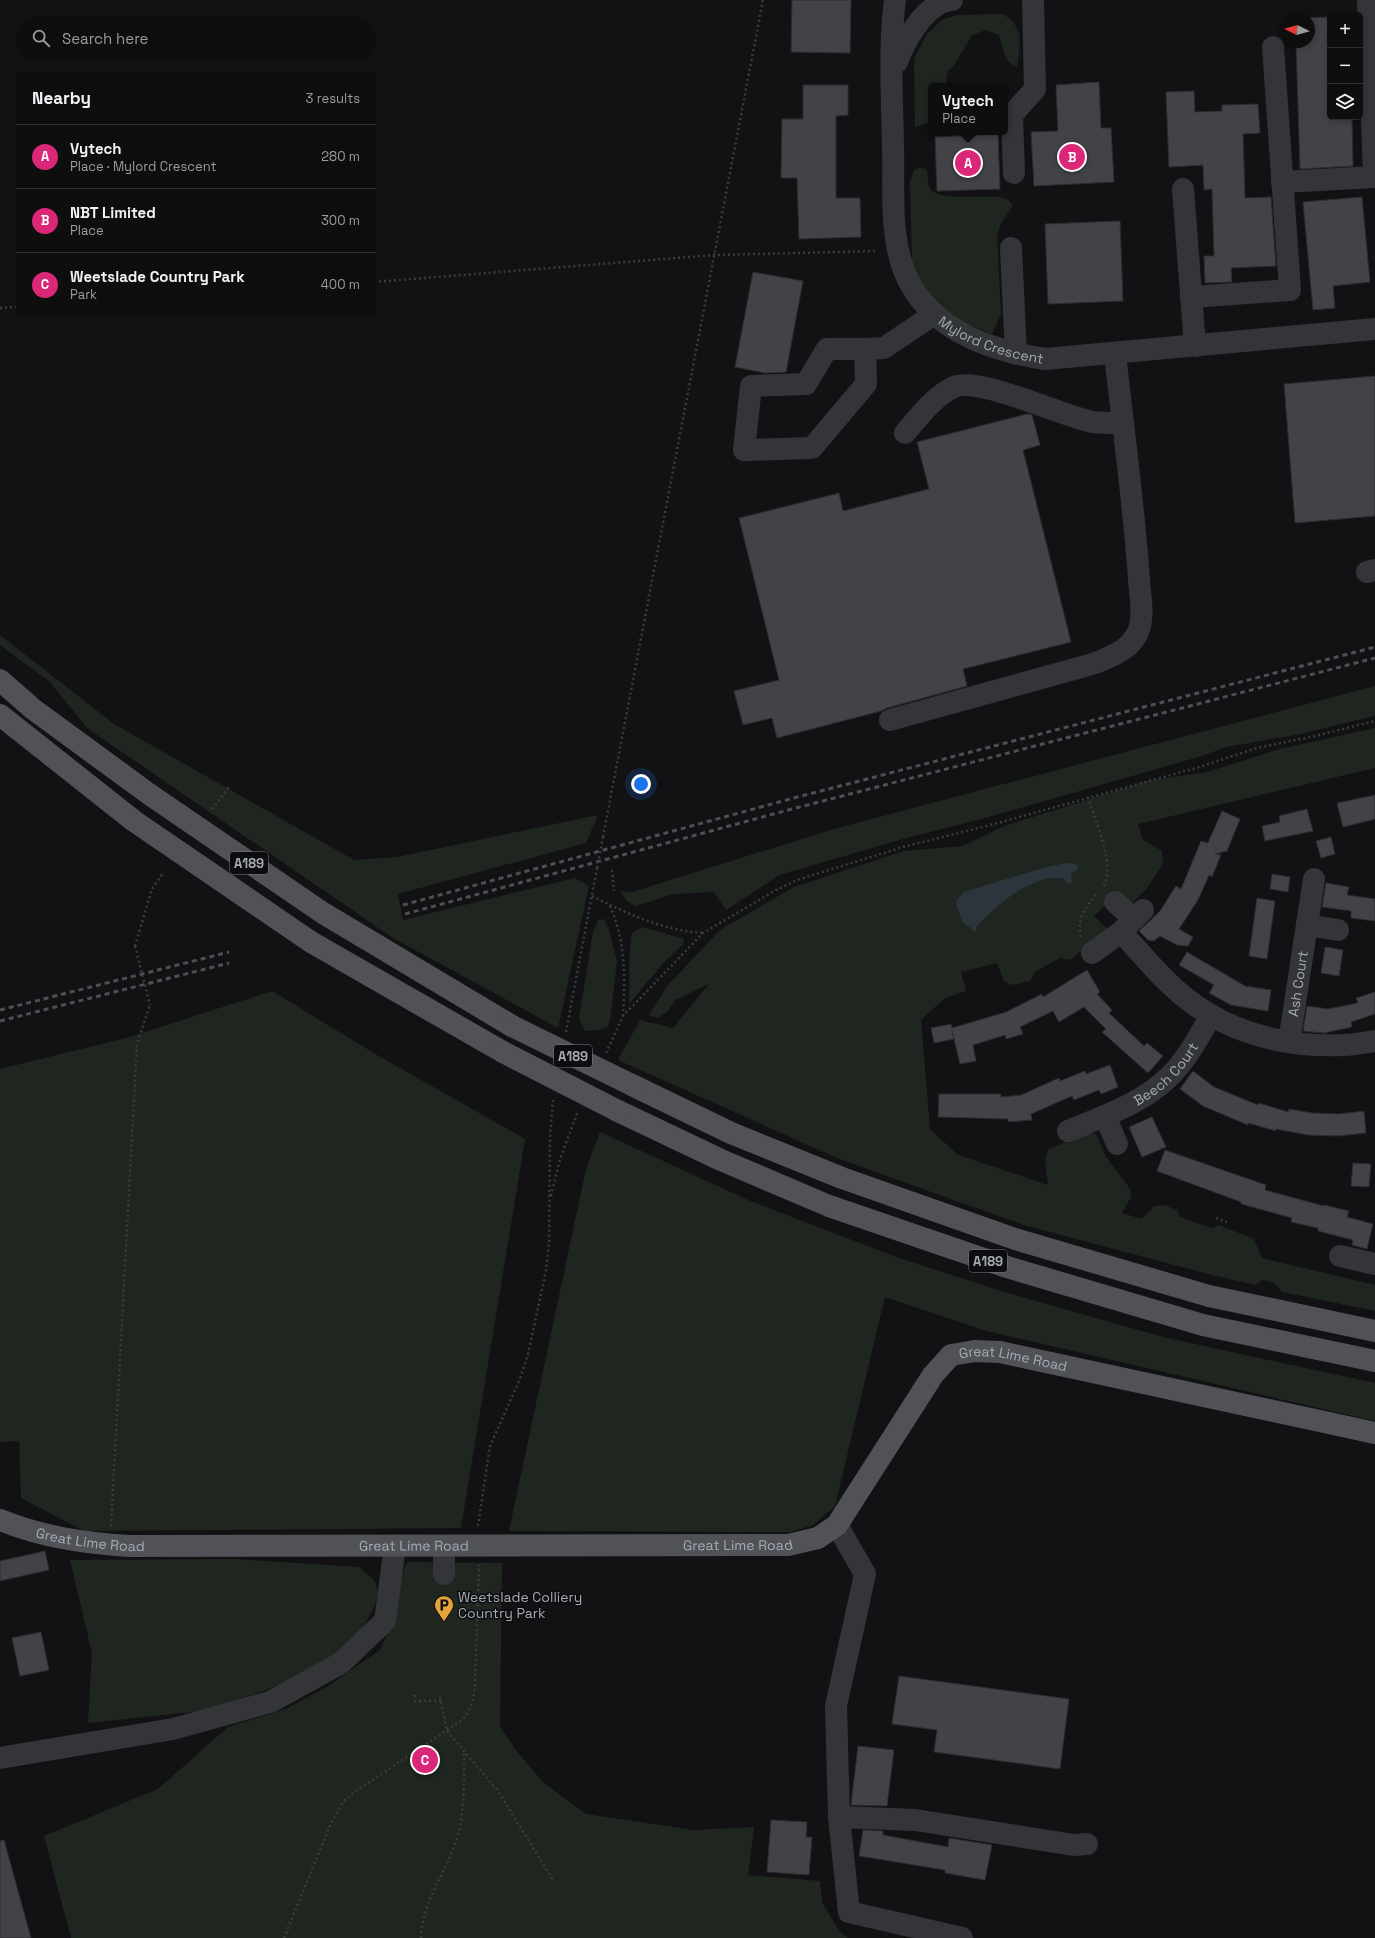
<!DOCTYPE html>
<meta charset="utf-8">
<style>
body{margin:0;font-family:"Space Grotesk",sans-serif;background:#1c1c1d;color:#f1f3f6}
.controls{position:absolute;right:12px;top:12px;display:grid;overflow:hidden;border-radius:6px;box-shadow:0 2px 6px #0003}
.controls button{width:36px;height:36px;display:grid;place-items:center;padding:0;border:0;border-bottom:1px solid #2e2e2f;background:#0e0e0f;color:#f1f3f6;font:20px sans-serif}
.compass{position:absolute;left:1279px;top:12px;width:36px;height:36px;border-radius:50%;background:#0e0e0f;box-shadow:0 2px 6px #0003;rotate:275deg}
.you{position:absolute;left:641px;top:784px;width:14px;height:14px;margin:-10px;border:3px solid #fff;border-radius:50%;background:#1a73e8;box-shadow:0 0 0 6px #1a73e833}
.badge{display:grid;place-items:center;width:26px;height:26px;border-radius:50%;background:#db2777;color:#fff;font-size:13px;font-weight:700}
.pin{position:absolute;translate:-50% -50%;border:2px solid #fff;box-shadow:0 1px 4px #0006}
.popup{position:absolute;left:928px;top:83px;width:80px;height:52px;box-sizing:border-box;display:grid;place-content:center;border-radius:6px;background:#0e0e0f;filter:drop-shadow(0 1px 3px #0005);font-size:13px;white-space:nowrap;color:#9b9c9e}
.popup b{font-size:15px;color:#f1f3f6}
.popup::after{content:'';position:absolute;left:50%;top:100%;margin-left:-8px;border:8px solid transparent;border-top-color:#0e0e0f}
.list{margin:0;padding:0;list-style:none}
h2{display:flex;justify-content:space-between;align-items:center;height:52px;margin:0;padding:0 16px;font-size:17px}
h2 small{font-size:13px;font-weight:400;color:#9b9c9e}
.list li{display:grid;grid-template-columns:26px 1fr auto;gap:12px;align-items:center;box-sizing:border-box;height:64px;padding:0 16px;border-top:1px solid #2e2e2f}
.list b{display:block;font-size:15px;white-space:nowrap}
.list p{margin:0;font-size:13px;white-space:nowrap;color:#9b9c9e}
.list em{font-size:13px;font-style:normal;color:#9b9c9e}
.icon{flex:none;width:22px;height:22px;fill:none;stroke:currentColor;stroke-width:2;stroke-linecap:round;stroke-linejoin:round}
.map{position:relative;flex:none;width:1375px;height:1938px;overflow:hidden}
.search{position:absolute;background:#0e0e0f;box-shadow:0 2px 6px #0003;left:16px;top:16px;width:360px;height:44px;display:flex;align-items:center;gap:10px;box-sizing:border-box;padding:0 14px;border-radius:22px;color:#9b9c9e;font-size:15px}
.panel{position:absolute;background:#0e0e0f;box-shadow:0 2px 6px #0003;left:16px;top:72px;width:360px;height:244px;border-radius:6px}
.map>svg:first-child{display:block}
.green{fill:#1f2620}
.water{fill:#2d353c}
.building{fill:#414347;stroke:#2c2d30}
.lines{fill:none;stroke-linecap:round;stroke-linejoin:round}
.path{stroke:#3a3c3f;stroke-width:2.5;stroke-dasharray:2 3;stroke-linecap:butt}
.minor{stroke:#343539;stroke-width:22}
.major{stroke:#505257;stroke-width:22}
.rail{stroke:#4d4f53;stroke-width:3;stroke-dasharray:5 4;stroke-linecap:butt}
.path-bridge{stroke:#3a3c3f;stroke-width:2.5;stroke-dasharray:2 3;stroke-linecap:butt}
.major-bridge{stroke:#505257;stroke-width:22}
.labels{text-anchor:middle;stroke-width:3;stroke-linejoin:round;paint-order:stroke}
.shield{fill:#0d0d0f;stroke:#777b82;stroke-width:1}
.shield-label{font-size:13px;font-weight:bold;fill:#a5aab3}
.street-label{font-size:14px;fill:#a5aab3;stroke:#0d0d0f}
.poi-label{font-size:14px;fill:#a5aab3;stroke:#0d0d0f;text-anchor:start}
</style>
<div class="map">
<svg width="1375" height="1938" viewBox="0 0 1375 1938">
<rect width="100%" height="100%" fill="#121214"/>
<path class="green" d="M 1002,14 C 1024,24 1021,46 1017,67 C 1004,62 1003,48 999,35 L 986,30 L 972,35 L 953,67 L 948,71 L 946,80 L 949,86 L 931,86 L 931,122 L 915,127 L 914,59 L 927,34 L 942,20 L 957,15 Z
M 920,167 L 927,170 C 928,176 927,187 932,191 C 943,200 987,196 1001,197 L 1008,200 L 1013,205 L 1001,224 L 997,235 L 1001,314 L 992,334 L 957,320 L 937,303 L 921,281 L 912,262 L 910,182 L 914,170 Z
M 0,635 L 114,724 L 354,860 L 397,857 L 598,815 L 586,843 L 398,894 L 403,920 L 575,878 L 589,886 L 558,1028 L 393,938 L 87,728 L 50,682 L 0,645 Z
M 1375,686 L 1375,716 L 1300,734 L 1226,747 L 1202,756 L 985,818 L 903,839 L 779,875 L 726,910 L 714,892 L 673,894 L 636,906 L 627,901 L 620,891 L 632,892 L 834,829 Z
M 1375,728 L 1375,768 L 1138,824 L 1143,840 L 1162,851 L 1163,864 L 1147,888 L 1129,907 L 1116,895 L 1094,916 L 1108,930 L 1070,960 L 1060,958 L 1036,971 L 1030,981 L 1011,985 L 1004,981 L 997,963 L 961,972 L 966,991 L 945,998 L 921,1020 L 930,1129 L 958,1155 L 1048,1185 C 1047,1173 1042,1159 1049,1149 L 1089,1133 L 1096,1134 L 1106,1157 L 1131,1190 L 1131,1197 L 1122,1213 L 1142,1219 L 1154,1206 L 1164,1205 L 1177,1210 L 1180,1217 L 1211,1228 L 1219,1225 L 1254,1239 L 1262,1258 L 1375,1285 L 1375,1311 L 1283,1292 L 1272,1282 L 1262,1280 L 1255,1285 L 1208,1274 L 1027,1226 L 934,1193 L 837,1158 L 618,1060 L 640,1020 L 673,1028 L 709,984 L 675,1000 L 668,1011 L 658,1018 L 649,1015 L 668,985 L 720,930 L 794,887 L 904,851 L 963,846 L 1004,826 L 1148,781 L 1207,772 L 1280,749 Z
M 604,919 L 609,930 L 617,961 L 610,1020 L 608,1026 L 599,1030 L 585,1031 L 579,1018 L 593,932 L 598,920 Z
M 642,927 L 684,939 L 683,945 L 666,960 L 629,1004 C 630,980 628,956 632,933 Z
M 272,991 L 377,1055 L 525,1139 L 461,1528 L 84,1531 L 21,1498 L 19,1441 L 0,1442 L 0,1069 L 130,1037 Z
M 600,1132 L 748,1200 L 896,1257 L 998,1290 L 1163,1337 L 1375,1383 L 1375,1421 L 983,1330 L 885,1297 L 835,1506 L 813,1525 L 791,1532 L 509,1531 L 586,1169 Z
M 233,1559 L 359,1567 L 375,1581 L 378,1592 L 375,1605 L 362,1630 L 342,1652 L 317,1669 L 259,1693 L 201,1711 L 88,1723 L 92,1653 L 70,1560 Z
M 407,1562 L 502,1563 L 500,1727 L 518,1753 L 544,1783 L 586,1814 L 694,1830 L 754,1827 L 748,1875 L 820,1881 L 822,1902 L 839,1931 L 848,1938 L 71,1938 L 44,1836 L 158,1789 L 228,1727 L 286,1709 L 328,1686 L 380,1650 L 395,1616 L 400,1580 Z"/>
<path class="water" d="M 1066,863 L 1073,863 L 1078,866 L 1078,869 L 1071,874 L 1072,882 L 1068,884 L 1063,878 C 1030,875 998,904 976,927 L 976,931 L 973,932 L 971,928 L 963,923 L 956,904 L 957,900 L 964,892 L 1043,868 Z"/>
<path class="building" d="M 792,0 L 851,0 L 850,53 L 791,52 Z
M 1330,17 L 1330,117 L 1352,117 L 1353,166 L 1300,169 L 1296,42 L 1309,42 L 1309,18 L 1302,18 Z
M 1099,82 L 1101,128 L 1111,128 L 1114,182 L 1034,186 L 1031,132 L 1058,131 L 1056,85 Z
M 803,85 L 848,85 L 848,115 L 836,116 L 836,198 L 860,198 L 861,237 L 799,239 L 797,178 L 781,178 L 782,119 L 803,119 Z
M 1194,91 L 1195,112 L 1222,111 L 1222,105 L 1258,104 L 1260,133 L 1243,134 L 1245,198 L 1271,197 L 1276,266 L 1231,268 L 1232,282 L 1205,283 L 1204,256 L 1214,256 L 1212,189 L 1204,190 L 1203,165 L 1169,167 L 1166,92 Z
M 998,134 L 1000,189 L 937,191 L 935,137 Z
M 1362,197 L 1370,282 L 1333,286 L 1335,308 L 1313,310 L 1303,202 Z
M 1120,221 L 1123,301 L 1048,304 L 1045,224 Z
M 753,272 L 803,281 L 786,372 L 765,373 L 735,367 Z
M 1375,376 L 1375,516 L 1295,523 L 1284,384 Z
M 1027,414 L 1032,415 L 1040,445 L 1023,450 L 1071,642 L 963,669 L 967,686 L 887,708 L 881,711 L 777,738 L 772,718 L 743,725 L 734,691 L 779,680 L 739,518 L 839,493 L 843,511 L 929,489 L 917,442 Z
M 1375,795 L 1375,819 L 1343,827 L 1337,803 Z
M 1307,809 L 1313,831 L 1265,841 L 1262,826 L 1280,822 L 1279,816 Z
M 1222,811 L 1240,819 L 1227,851 L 1215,854 L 1221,855 L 1212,877 L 1209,875 L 1198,900 L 1179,929 L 1193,937 L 1188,946 L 1177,945 L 1160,936 L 1154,941 L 1148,940 L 1139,931 L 1160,911 L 1176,886 L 1181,889 L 1201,841 L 1208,843 Z
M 1331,837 L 1335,854 L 1321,858 L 1316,841 Z
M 1272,874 L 1290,877 L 1288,892 L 1270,889 Z
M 1326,883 L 1349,887 L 1347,895 L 1375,899 L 1375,921 L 1351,918 L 1351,911 L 1322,907 Z
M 1257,898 L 1275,901 L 1267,959 L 1249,956 Z
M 1325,947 L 1343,950 L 1339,976 L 1321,973 Z
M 1187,952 L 1245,986 L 1271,990 L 1268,1011 L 1231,1005 L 1209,993 L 1214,985 L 1179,965 Z
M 1087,970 L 1100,992 L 1097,994 L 1112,1010 L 1109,1013 L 1144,1046 L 1147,1043 L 1163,1056 L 1148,1073 L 1102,1032 L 1106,1029 L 1084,1007 L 1059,1022 L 1053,1011 L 1020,1027 L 1023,1034 L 1006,1039 L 1005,1035 L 973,1045 L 976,1061 L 960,1064 L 952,1030 L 954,1039 L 934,1043 L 931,1028 L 951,1024 L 952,1028 L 1006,1012 L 1042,994 L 1043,997 Z
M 1375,992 L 1375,1014 L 1351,1022 L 1352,1027 L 1324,1033 L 1303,1031 L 1307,1006 L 1328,1009 L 1358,1003 L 1356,998 Z
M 1110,1065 L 1118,1087 L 1101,1094 L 1099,1090 L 1074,1100 L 1072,1096 L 1031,1114 L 1032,1120 L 1008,1122 L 1008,1119 L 938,1117 L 939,1094 L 1001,1094 L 1001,1097 L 1021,1095 L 1059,1078 L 1060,1081 L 1085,1071 L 1086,1074 Z
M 1193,1071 L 1214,1087 L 1258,1105 L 1259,1103 L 1288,1112 L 1289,1109 L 1312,1113 L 1339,1114 L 1364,1111 L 1366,1133 L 1338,1136 L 1308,1135 L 1276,1129 L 1276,1131 L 1248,1123 L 1248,1125 L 1203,1106 L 1180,1089 Z
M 1152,1117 L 1166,1147 L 1142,1157 L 1129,1127 Z
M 1165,1150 L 1266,1185 L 1265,1190 L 1324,1206 L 1324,1205 L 1349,1211 L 1347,1217 L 1373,1224 L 1367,1249 L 1352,1245 L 1353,1240 L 1318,1231 L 1318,1228 L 1291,1222 L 1292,1218 L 1241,1204 L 1241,1202 L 1157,1171 Z
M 1353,1163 L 1371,1164 L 1369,1187 L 1351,1186 Z
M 45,1551 L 49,1570 L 0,1581 L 0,1561 Z
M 41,1632 L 49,1670 L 20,1676 L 12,1638 Z
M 899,1676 L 1069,1699 L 1060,1769 L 934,1752 L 937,1730 L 892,1724 Z
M 858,1746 L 894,1750 L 887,1806 L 851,1805 Z
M 771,1820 L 807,1822 L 806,1837 L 812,1837 L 809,1875 L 767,1872 Z
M 863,1830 L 883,1831 L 883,1835 L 948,1847 L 949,1838 L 992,1845 L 985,1880 L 945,1873 L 945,1870 L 859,1856 Z
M 4,1840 L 31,1938 L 0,1938 L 0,1841 Z"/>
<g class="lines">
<path class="path" d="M 374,282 L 714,255 L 878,251
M 0,308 L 18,307
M 1088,797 C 1095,821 1116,865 1103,887
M 212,809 L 229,787
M 603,837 L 763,0
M 612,870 L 614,891
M 592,896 C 628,914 662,930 703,933
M 610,906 C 626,941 625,979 623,1016
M 1081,937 C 1076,920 1086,906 1097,894
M 135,946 L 152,889 L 163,873
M 566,1032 L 597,868
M 606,1053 L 623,1016 L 703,933 L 776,890 L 797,880 L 903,847 L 998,823 L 1196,768 L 1257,748 L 1315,736 L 1375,721
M 551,1196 L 560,1159 L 578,1111
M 1216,1218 L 1227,1222
M 111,1526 L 137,1044 L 150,1005
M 478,1526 L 490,1446 L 520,1379 L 528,1354 L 546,1271 L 549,1242 L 550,1137 L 553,1100
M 415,1695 L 415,1701 L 441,1701
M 440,1697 L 447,1731 L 498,1791 L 553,1880
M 284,1938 L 331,1823 L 344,1801 L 353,1793 L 462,1720 C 472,1709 474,1699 475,1684 L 479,1565
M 421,1938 C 422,1900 448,1871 458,1835 C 465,1808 464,1780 464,1752"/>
<g class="minor">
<path id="s1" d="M 895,0 C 889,47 892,97 893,145 C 894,179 891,216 898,250 C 913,322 979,349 1045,359 L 1375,329"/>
<path d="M 897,62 C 905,40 926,2 952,0"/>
<path d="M 1014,173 L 1012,115 L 1035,89 L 1033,0"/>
<path d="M 1282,182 L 1374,177 L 1368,0"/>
<path d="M 1183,189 L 1195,346"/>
<path d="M 1011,248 L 1016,354"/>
<path d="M 1191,297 L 1290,290 L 1273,47"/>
<path d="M 865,349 L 827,349 L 806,384 L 751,386 L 744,450 L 812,448 L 866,384 L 865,349 L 884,348 L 933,315"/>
<path d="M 905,433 C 919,417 934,396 954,387 C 978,376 1062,416 1092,422 C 1102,423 1112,423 1122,423"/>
<path d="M 1367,572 L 1375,570"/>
<path d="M 890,720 L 1096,663 C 1113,655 1128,651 1137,634 C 1145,619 1140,596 1139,580 C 1134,504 1123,429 1115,353"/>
<path d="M 1115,902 L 1134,919"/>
<path d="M 1307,925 L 1338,930"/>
<path d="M 1121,932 C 1143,955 1162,980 1187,999 C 1239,1040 1311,1053 1375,1041"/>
<path d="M 1092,953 L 1121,932 L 1143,910"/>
<path id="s2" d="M 1289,1042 L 1314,879"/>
<path d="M 1105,1116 L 1117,1144"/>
<path id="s3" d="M 1068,1131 C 1104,1116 1144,1103 1172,1074 C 1188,1057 1200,1035 1211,1015"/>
<path d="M 1340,1256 L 1375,1264"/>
<path d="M 837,1525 L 865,1574 L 836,1706 L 839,1817 L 849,1912 L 962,1938"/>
<path d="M 444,1574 L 444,1546"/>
<path d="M 0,1758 L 173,1729 L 270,1702 L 341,1663 L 385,1621 L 395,1546"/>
<path d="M 839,1817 L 915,1820 L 1074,1845 L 1087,1844"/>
</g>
<g class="major">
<path d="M 0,680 L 33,709 L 149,794 L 323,913 L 512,1026"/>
<path d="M 0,715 L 134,821 L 311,942 L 503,1052"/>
<path d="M 634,1086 L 731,1133 L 842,1178 L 1015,1239 L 1209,1296 L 1375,1331"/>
<path d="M 618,1111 L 721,1160 L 829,1206 L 1007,1267 L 1203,1325 L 1375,1361"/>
<path id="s4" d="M 0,1520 C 42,1537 84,1543 129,1546 L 788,1545 L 818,1538 L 837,1525 L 933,1375 L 951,1355 L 975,1351 L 1000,1352 L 1375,1433"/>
</g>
<path class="rail" d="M 403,905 L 790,799 L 1375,647
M 405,914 L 792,809 L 1375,658
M 0,1010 L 229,952
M 0,1021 L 229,963"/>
<path class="path-bridge" d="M 597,868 L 603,837
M 135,946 L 150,1005"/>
<path class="major-bridge" d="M 512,1026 L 634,1086
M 503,1052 L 618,1111"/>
</g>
<defs>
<symbol id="parking-pin" viewBox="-11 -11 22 30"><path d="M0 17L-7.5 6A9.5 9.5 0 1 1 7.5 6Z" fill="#e4a43a" stroke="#0d0d0f"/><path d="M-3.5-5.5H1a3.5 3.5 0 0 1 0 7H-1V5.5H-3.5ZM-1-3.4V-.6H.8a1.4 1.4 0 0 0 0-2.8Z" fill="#111"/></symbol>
</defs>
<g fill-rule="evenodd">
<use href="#parking-pin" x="433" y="1594" width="22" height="30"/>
</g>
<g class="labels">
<g class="shield">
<rect x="230" y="852" width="38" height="22" rx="3"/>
<rect x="554" y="1045" width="38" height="22" rx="3"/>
<rect x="969" y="1250" width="38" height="22" rx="3"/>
</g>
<g class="shield-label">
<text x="249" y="868">A189</text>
<text x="573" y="1061">A189</text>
<text x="988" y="1266">A189</text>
</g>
<g class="street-label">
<text dy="5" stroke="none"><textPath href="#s1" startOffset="389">Mylord Crescent</textPath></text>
<text dy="5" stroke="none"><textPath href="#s2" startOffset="59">Ash Court</textPath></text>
<text dy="5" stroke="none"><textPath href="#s3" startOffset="115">Beech Court</textPath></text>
<text dy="5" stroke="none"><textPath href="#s4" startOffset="1113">Great Lime Road</textPath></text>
<text dy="5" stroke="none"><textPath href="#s4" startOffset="93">Great Lime Road</textPath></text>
<text dy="5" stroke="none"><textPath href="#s4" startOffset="741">Great Lime Road</textPath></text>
<text dy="5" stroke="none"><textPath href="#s4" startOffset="417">Great Lime Road</textPath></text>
</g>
<g class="poi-label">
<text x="458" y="1602">Weetslade Colliery<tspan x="458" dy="16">Country Park</tspan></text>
</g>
</g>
</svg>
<div class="controls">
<button>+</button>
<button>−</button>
<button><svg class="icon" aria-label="layers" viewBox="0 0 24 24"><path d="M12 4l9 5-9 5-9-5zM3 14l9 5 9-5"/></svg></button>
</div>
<svg class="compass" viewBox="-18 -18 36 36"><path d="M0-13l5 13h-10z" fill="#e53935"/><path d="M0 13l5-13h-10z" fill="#9b9c9e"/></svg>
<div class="you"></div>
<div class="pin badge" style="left:968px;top:163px">A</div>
<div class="popup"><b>Vytech</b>Place</div>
<div class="pin badge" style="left:1072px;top:157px">B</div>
<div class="pin badge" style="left:425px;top:1760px">C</div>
<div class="search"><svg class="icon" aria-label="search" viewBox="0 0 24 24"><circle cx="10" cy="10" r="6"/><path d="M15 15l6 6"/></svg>Search here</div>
<section class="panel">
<h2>Nearby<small>3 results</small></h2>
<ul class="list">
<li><span class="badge">A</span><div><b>Vytech</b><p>Place · Mylord Crescent</p></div><em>280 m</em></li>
<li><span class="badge">B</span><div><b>NBT Limited</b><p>Place</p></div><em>300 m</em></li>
<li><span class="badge">C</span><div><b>Weetslade Country Park</b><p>Park</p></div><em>400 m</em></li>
</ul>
</section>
</div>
